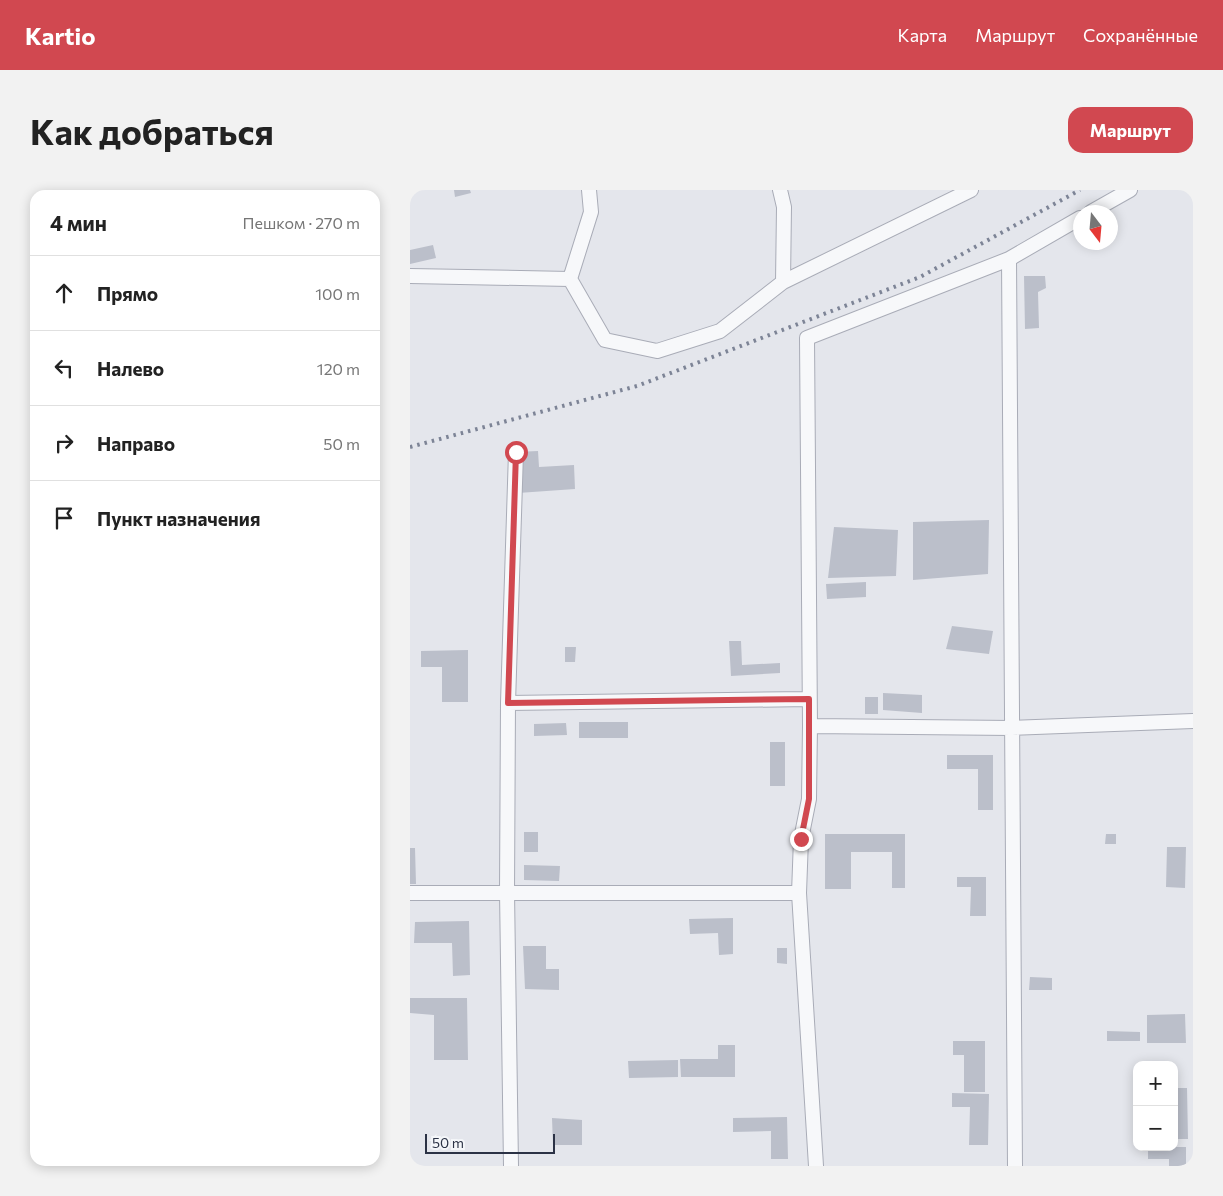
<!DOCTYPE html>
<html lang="ru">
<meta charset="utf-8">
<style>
body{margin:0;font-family:Commissioner,sans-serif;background:#f2f2f2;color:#222}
.controls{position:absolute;right:15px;bottom:15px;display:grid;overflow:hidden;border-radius:10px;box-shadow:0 2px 12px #0003}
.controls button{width:45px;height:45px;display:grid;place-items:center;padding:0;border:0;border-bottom:1px solid #e0e0e0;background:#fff;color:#222;font:25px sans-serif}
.compass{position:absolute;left:663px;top:15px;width:45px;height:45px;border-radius:50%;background:#fff;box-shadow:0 2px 12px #0003;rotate:164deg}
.scale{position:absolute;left:15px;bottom:12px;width:130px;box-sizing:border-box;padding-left:5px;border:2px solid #2b3245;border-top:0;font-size:14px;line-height:18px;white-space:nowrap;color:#2b3245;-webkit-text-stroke:4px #f4f6f9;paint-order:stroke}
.stop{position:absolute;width:15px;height:15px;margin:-11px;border:4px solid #d14850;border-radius:50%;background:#fff}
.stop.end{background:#d14850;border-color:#fff;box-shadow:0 1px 5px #0008}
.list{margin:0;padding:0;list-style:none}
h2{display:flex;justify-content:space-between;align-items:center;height:65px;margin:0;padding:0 20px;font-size:21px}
h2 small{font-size:16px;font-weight:400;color:#767676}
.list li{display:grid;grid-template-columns:32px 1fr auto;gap:15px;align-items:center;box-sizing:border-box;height:75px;padding:0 20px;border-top:1px solid #e0e0e0}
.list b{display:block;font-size:19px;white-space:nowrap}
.list em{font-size:16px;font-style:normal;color:#767676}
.icon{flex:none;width:28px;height:28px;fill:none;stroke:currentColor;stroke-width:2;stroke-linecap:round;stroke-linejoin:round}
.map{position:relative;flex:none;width:783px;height:976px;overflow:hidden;border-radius:15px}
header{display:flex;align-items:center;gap:30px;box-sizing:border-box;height:70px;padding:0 25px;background:#d14850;color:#fff}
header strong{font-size:24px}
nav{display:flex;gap:28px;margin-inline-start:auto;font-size:18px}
.intro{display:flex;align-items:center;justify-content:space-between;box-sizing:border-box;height:120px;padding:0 30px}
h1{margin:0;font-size:35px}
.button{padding:12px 22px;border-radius:15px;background:#d14850;color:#fff;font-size:18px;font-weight:700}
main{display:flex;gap:30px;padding:0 30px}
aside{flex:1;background:#fff;border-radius:15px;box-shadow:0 2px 12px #0003}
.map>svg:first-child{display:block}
.building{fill:#bbbfca}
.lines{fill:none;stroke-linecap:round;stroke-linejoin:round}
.minor-casing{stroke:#a9acb7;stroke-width:16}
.minor{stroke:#f7f8fa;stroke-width:14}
.rail{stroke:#7d8496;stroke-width:4;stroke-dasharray:2.5 5;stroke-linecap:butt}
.route{stroke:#d14850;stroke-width:6}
</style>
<header>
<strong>Kartio</strong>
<nav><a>Карта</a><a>Маршрут</a><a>Сохранённые</a></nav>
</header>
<div class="intro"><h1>Как добраться</h1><a class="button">Маршрут</a></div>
<main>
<aside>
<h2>4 мин<small>Пешком · 270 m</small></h2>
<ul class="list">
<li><svg class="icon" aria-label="ahead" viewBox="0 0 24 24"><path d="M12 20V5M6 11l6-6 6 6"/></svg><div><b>Прямо</b></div><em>100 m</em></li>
<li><svg class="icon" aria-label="left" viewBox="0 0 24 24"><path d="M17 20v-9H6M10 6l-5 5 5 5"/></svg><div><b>Налево</b></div><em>120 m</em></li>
<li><svg class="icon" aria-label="right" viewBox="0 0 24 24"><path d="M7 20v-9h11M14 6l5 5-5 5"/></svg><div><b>Направо</b></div><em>50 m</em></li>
<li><svg class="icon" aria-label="arrive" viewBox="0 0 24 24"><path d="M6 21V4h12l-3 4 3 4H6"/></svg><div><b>Пункт назначения</b></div></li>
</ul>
</aside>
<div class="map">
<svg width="783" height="976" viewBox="0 0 783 976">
<rect width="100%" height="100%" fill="#e4e6ec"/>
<path class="building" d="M 44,0 L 60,0 L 61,3 L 45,7 Z
M 23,55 L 26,68 L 0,74 L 0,60 Z
M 614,86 L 635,86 L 636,98 L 628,102 L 629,138 L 615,139 Z
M 128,261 L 129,277 L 164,275 L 165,299 L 108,303 L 106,262 Z
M 579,330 L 578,384 L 503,390 L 503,332 Z
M 424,337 L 488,340 L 486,386 L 418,388 Z
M 456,392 L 456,407 L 417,409 L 416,394 Z
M 542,436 L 583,441 L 579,464 L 536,459 Z
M 319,451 L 331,451 L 332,475 L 370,473 L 370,483 L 321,486 Z
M 155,457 L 166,457 L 165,472 L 155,472 Z
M 58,460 L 58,512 L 32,512 L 32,477 L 11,477 L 11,461 Z
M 473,503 L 512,505 L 512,523 L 473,520 Z
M 455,507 L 468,507 L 468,524 L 455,524 Z
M 169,532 L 218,532 L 218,548 L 169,548 Z
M 156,533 L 157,545 L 124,546 L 124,534 Z
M 360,552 L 375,552 L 375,596 L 360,596 Z
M 537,565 L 583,565 L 583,620 L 568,620 L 568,579 L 537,579 Z
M 114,642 L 128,642 L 128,662 L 114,662 Z
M 415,644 L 495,644 L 495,698 L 482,698 L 482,662 L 441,662 L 441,699 L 415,699 Z
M 696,644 L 706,644 L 706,654 L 695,654 Z
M 757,657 L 776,657 L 775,698 L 756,697 Z
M 0,658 L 5,658 L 6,694 L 0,694 Z
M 114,675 L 150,676 L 149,691 L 114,690 Z
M 547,687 L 576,687 L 576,726 L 560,726 L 561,697 L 547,697 Z
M 323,728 L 323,764 L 309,765 L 308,743 L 280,744 L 279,729 Z
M 59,731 L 60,785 L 43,786 L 42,753 L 4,753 L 5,732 Z
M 113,756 L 136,756 L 136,779 L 149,779 L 149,800 L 115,799 Z
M 367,758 L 377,758 L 377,774 L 367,773 Z
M 620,787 L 642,788 L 642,800 L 619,800 Z
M 0,808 L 57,808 L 58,870 L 24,870 L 24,825 L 0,823 Z
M 775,824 L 776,853 L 737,853 L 737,825 Z
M 697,841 L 730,842 L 730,851 L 697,851 Z
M 543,851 L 575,851 L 575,902 L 554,902 L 554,865 L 543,865 Z
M 308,855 L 325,855 L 325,887 L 271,887 L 270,869 L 308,869 Z
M 268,870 L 268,887 L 219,888 L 218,871 Z
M 764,898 L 777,898 L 778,949 L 764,949 Z
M 542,903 L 579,904 L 578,955 L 559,955 L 560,917 L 542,917 Z
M 377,927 L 378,969 L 361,969 L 361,941 L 323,942 L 323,928 Z
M 142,928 L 172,930 L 172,955 L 143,955 Z
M 738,957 L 776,957 L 776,976 L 759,976 L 759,969 L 738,969 Z"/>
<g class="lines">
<defs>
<path id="minor" d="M 370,0 L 374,17 L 373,92
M 681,22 L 720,0
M 599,69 L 605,976
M 0,86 L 160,89 L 195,150 L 247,161 L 310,141 L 373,92 L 561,0
M 160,89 L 181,22 L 179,0
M 98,513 L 399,509
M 400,536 L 602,538 L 783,531
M 0,703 L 389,703
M 101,976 L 97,702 L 98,513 L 106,262
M 406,976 L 389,703 L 391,649 L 399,609 L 400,536 L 397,148 L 599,69 L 670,28"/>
</defs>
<use href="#minor" class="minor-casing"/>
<use href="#minor" class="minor"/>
<path class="rail" d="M 0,257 L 227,196 L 510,87 L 670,0"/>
</g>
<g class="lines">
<path class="route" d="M 106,262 L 98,513 L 399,509 L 399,609 L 391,649"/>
</g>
</svg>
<div class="controls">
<button>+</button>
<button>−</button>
</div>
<svg class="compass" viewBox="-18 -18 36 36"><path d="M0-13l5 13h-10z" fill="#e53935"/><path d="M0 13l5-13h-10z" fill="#767676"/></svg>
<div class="scale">50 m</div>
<div class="stop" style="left:106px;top:262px"></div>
<div class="stop end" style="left:391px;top:649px"></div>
</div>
</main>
